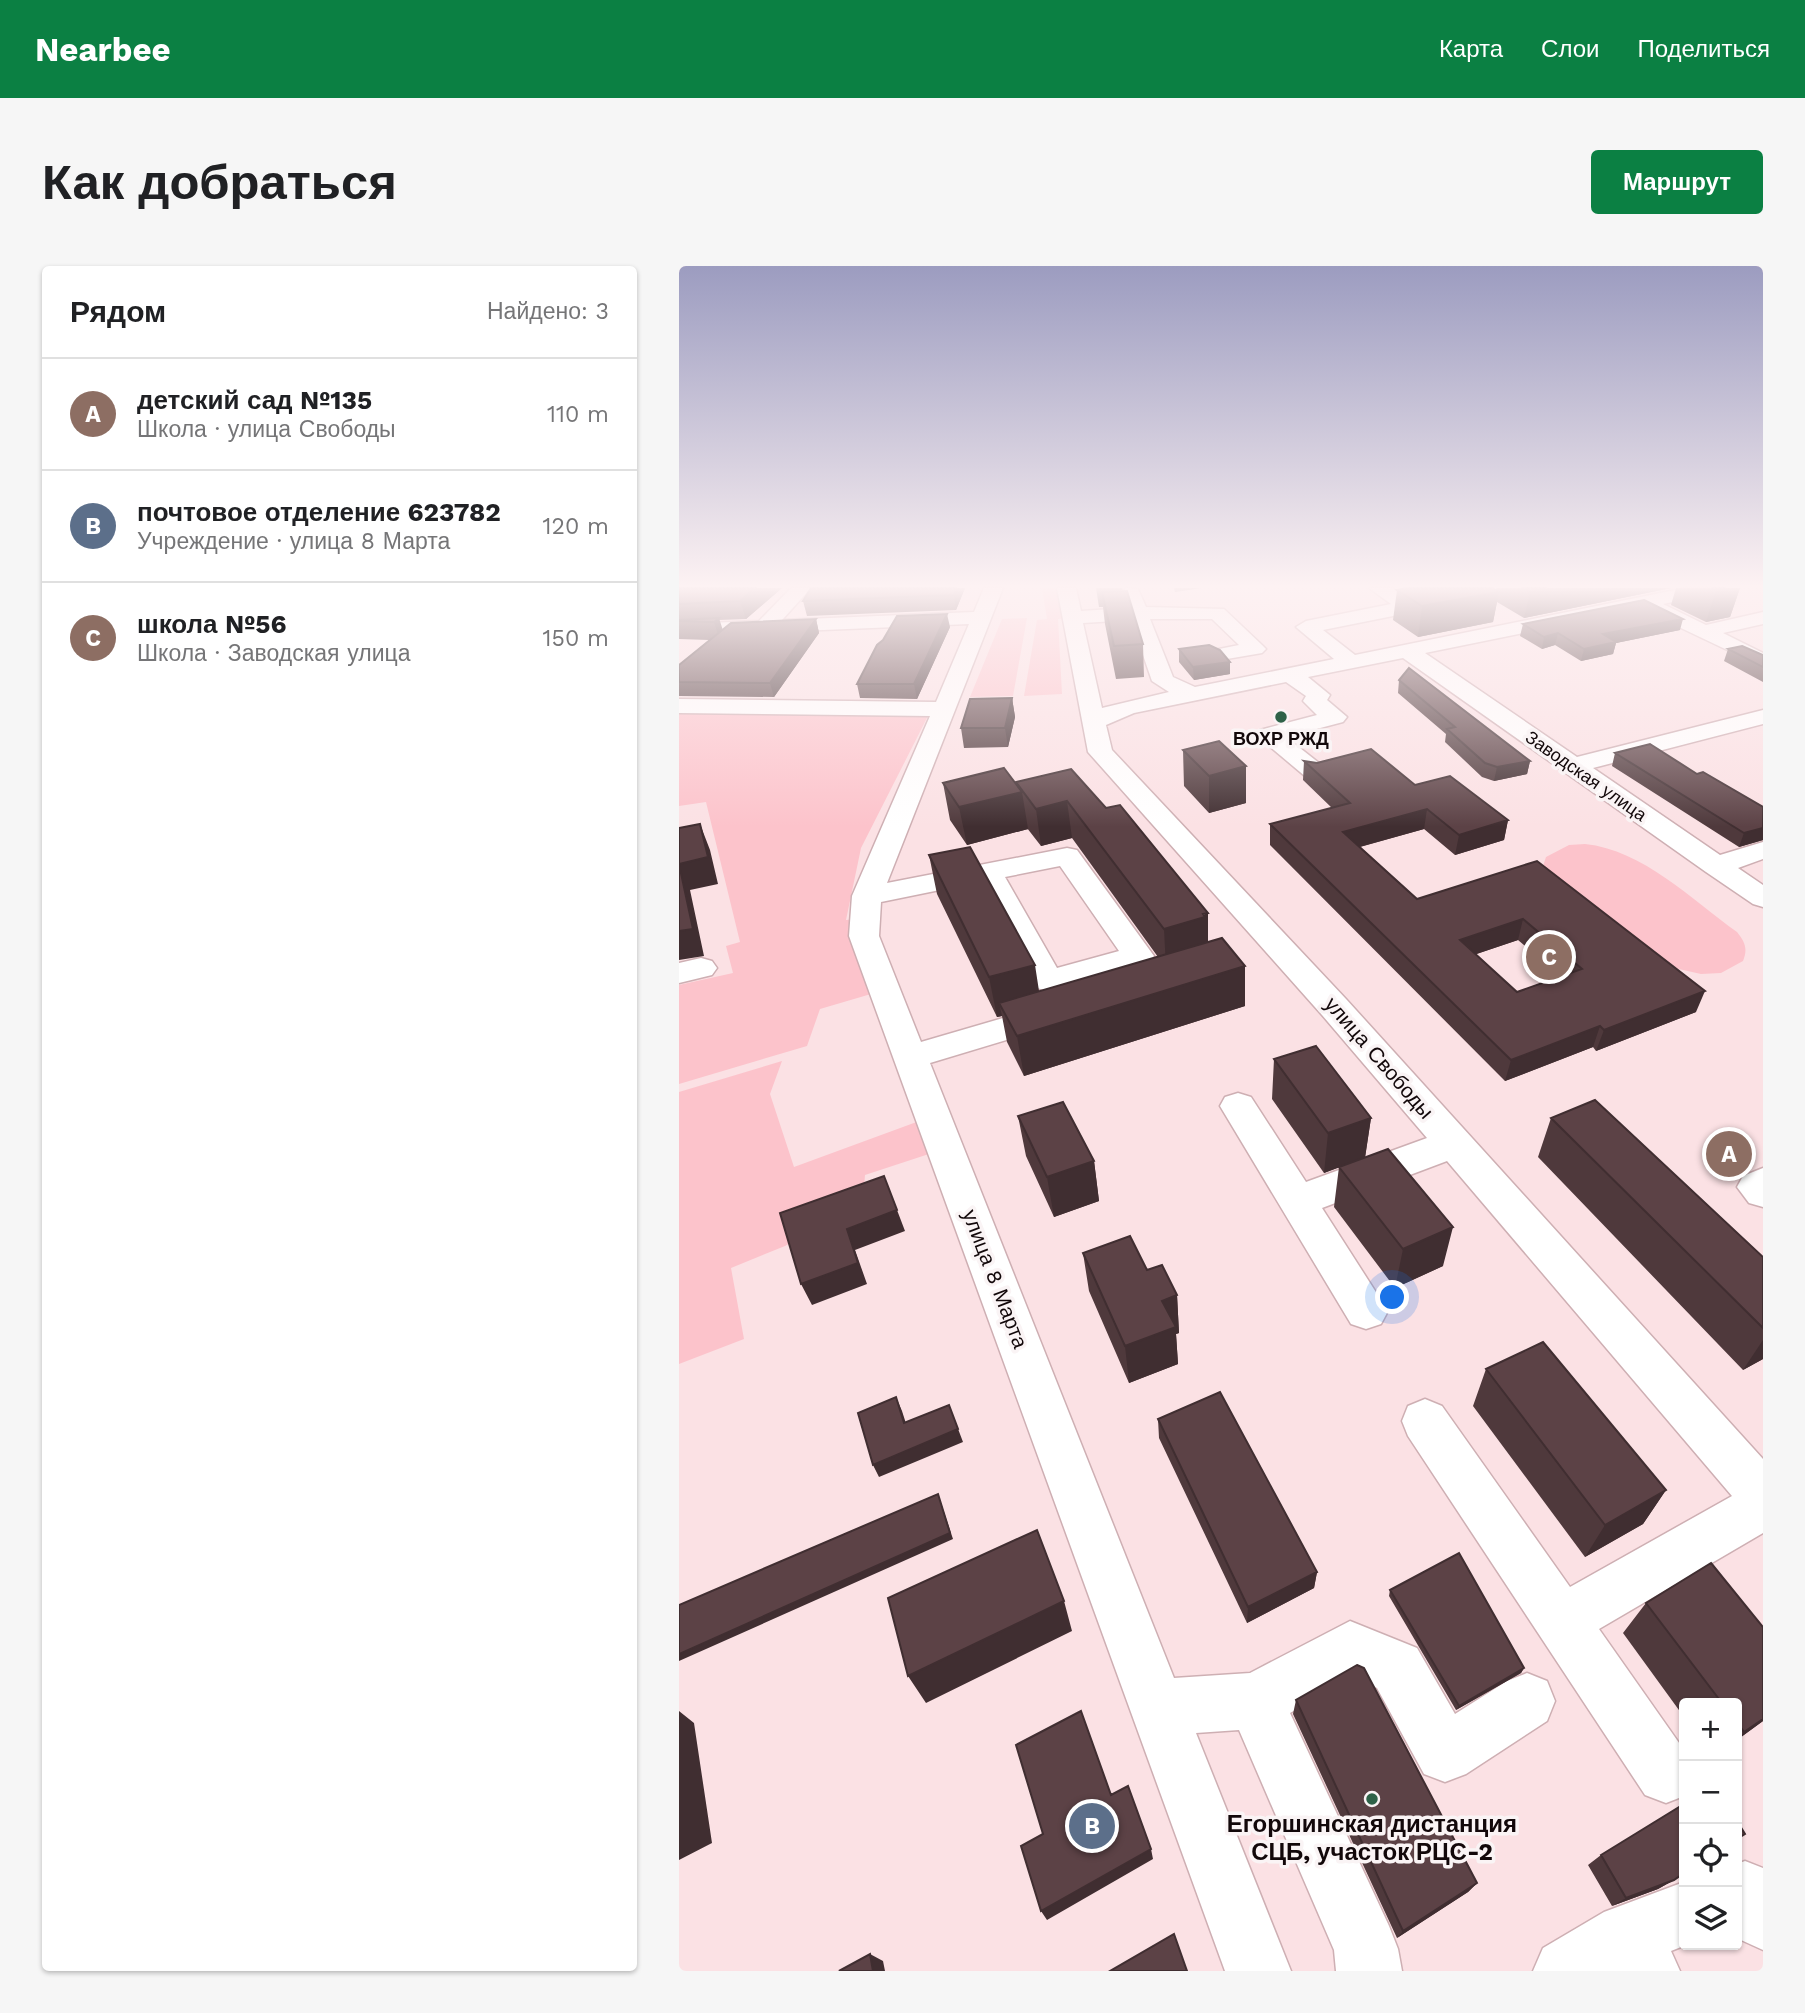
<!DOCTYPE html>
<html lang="ru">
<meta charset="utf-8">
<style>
body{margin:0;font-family:"Work Sans",sans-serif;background:#f6f6f6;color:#202124}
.controls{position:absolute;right:21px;bottom:21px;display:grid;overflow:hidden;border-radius:7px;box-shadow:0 2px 5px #0004}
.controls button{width:63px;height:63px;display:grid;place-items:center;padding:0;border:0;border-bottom:2px solid #e0e0e0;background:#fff;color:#202124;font:35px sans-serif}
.you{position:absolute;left:714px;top:1032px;width:24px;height:24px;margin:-18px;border:5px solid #fff;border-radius:50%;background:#1a73e8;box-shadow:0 0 0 10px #1a73e833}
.badge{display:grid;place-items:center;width:46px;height:46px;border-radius:50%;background:#0b8043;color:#fff;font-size:23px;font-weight:700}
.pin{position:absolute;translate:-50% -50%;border:4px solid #fff;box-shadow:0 2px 7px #0006}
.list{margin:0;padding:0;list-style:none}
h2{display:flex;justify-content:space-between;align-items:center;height:91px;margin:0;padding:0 28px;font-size:30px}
h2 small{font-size:23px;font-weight:400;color:#757577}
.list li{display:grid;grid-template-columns:46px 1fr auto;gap:21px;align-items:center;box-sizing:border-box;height:112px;padding:0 28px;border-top:2px solid #e0e0e0}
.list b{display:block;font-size:26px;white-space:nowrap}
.list p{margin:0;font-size:23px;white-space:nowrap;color:#757577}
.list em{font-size:23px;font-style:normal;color:#757577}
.icon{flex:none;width:38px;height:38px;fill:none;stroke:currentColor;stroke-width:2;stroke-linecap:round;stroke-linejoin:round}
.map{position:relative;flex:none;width:1084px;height:1705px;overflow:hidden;border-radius:7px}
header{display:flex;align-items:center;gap:42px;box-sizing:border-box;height:98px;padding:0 35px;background:#0b8043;color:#fff}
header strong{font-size:33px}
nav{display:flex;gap:38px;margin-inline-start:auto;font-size:24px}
.intro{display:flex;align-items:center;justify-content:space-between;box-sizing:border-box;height:168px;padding:0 42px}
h1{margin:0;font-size:49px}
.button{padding:18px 32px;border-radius:7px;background:#0b8043;color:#fff;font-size:24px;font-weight:700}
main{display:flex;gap:42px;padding:0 42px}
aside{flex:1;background:#fff;border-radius:7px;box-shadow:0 2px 5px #0004}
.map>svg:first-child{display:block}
.green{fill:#fcc3cb}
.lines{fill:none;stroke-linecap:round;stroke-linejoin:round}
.minor-casing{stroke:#ceafb3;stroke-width:3}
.minor{fill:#fff;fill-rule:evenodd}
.wall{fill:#4f393c;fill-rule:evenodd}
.shaded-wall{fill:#402e31}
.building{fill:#5c4246;stroke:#402e31;stroke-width:2;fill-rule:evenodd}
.poi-dot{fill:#2e6248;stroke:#faf4f5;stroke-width:2.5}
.labels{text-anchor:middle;stroke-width:7;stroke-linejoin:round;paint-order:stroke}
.far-poi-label{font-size:18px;font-weight:bold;fill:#12080a;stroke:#faf4f5}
.far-street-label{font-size:18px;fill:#12080a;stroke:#faf4f5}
.street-label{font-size:21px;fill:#12080a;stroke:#faf4f5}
.near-poi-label{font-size:24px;font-weight:bold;fill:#12080a;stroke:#faf4f5}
</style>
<header>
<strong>Nearbee</strong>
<nav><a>Карта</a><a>Слои</a><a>Поделиться</a></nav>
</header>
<div class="intro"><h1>Как добраться</h1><a class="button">Маршрут</a></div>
<main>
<aside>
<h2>Рядом<small>Найдено: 3</small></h2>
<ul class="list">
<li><span class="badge" style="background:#8d6e63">A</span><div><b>детский сад №135</b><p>Школа · улица Свободы</p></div><em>110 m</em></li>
<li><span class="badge" style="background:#5c6f8a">B</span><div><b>почтовое отделение 623782</b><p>Учреждение · улица 8 Марта</p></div><em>120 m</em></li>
<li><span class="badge" style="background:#8d6e63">C</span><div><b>школа №56</b><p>Школа · Заводская улица</p></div><em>150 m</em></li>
</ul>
</aside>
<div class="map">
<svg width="1084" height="1705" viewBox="0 0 1084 1705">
<rect width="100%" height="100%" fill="#fbe1e4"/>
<path class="green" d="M 363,322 L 382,322 L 389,352 L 379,353 L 383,428 L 345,430 L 358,354 L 368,353 Z
M 348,352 L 334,430 L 291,431 L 323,353 Z
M 0,445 L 250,448 L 182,582 L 167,654 L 176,653 L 192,728 L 141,743 L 128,780 L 0,818 L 0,719 L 54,707 L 47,680 L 61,676 L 27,536 L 0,540 Z
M 906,578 C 964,584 1012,633 1058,666 C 1066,676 1069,683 1064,695 L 1042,707 L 1022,708 L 982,699 L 867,609 L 864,600 L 867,591 L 890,579 Z
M 103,795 L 91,828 L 115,901 L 243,854 L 256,886 L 186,909 L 184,934 L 106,980 L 52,1002 L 65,1073 L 0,1098 L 0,826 Z"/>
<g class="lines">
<defs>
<path id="minor" d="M 112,322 L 132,322 L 103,354 L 295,346 L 305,322 L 324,322 L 208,617 L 388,582 L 398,584 L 475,690 L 470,697 L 369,725 L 358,722 L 353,715 L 300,616 L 202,636 L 200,670 L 242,776 L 372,738 L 384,741 L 389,749 L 384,757 L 251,797 L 495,1412 L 571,1407 L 671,1355 L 738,1382 L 776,1448 L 828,1415 L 848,1407 L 868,1415 L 876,1435 L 868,1455 L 787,1508 L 766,1516 L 745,1508 L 698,1422 L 674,1411 L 611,1447 L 710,1660 L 719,1683 L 723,1705 L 657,1705 L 655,1684 L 560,1464 L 517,1467 L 612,1705 L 546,1705 L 170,670 L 173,630 L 251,450 L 0,447 L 0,433 L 257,436 L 290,358 L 0,370 L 0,358 L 80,355 ZM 381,600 L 440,685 L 378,702 L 326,611 Z
M 378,322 L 397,322 L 402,345 L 448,342 L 442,327 L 448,322 L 459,323 L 467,341 L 545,343 L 583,379 L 587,383 L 583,387 L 542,394 L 535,392 L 531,388 L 535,384 L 560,379 L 533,353 L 471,353 L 494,411 L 516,421 L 655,393 L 617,361 L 627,355 L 712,338 L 690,322 L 713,322 L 739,341 L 729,347 L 644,364 L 676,389 L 1006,322 L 1044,322 L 1042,326 L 984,338 L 1027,359 L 1084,346 L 1084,358 L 1044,367 L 1084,387 L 1084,401 L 962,343 L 746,387 L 898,491 L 1084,444 L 1084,458 L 914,502 L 1041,589 L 1084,576 L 1084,593 L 1059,602 L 1084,619 L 1084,641 L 1074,638 L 1027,606 L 724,392 L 629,411 L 651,429 L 648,434 L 668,451 L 664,456 L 607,471 L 640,497 L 671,490 L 680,492 L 683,497 L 680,502 L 636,514 L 627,511 L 577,469 L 581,464 L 638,449 L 624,435 L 627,430 L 607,416 L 455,447 L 427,459 L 433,484 L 667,733 L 1084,1193 L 1084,1267 L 920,1363 L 1005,1484 L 1005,1530 L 987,1537 L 966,1529 L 729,1170 L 723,1155 L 729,1140 L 746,1133 L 763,1140 L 891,1321 L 1053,1230 L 768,895 L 643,942 L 709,1045 L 702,1058 L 687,1063 L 672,1058 L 541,840 L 546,831 L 559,827 L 572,831 L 627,916 L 748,872 L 643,749 L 409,486 ZM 452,354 L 473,415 L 490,426 L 423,442 L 404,357 Z
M 22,692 L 33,695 L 38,702 L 33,709 L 0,717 L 0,697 Z
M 1084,902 L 1084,941 L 1070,937 L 1058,921 L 1064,910 Z
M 1066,1595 L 1084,1602 L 1084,1684 L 1062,1674 L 1058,1669 L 1058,1598 Z
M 1005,1616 L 1007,1679 L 992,1685 L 1001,1705 L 854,1705 L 864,1682 L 925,1646 Z"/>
</defs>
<use href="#minor" class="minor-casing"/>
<use href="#minor" class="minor"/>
</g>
<path class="wall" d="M 0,322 L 103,322 L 67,353 L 40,354 L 43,364 L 137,353 L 140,367 L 95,431 L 0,430 L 0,399 L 30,374 L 0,373 Z
M 132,322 L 286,322 L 277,344 L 128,350 L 124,335 Z
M 417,322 L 443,322 L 464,378 L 465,411 L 437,413 L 426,358 L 424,341 L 420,341 Z
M 817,322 L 992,322 L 845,352 L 818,336 L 814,356 L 739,371 L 714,354 L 718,324 L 817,324 Z
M 997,322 L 1061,322 L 1051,351 L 1027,356 L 992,339 Z
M 844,358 L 1001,364 L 937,377 L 934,388 L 902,395 L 876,379 L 863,383 L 841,370 Z
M 271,361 L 238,433 L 181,432 L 178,418 Z
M 500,383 L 551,408 L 515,414 L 500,396 Z
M 1049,383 L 1084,389 L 1084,416 L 1045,395 Z
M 720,414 L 851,495 L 848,508 L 815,515 L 803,511 L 766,476 L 767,468 L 719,427 Z
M 333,432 L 336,451 L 329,481 L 285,482 L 282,462 Z
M 504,484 L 567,537 L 530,547 L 505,520 Z
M 936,487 L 1018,508 L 1084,541 L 1084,574 L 1060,581 L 933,500 Z
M 625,495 L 736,519 L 829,554 L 825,574 L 776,589 L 745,563 L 681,581 L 738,633 L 858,595 L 1017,746 L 917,785 L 914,781 L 826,815 L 591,579 L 591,558 L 653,542 L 624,514 ZM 839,674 L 881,710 L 838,726 L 797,688 Z
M 392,503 L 529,676 L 566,700 L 566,740 L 345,810 L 328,776 L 323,750 L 318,751 L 258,628 L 250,589 L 360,725 L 479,691 L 393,572 L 362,580 L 348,562 L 349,563 L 288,579 L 271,554 L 264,517 L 337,518 Z
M 595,793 L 692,852 L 686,891 L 764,1000 L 716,1022 L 655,941 L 660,901 L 645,907 L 593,833 Z
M 339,850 L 415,895 L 420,935 L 375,951 L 347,890 Z
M 872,852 L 1084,991 L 1084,1093 L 1064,1104 L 859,891 Z
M 404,987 L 468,1004 L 498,1029 L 500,1067 L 497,1068 L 499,1098 L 450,1117 L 410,1025 Z
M 807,1103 L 987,1224 L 964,1258 L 906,1291 L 794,1140 Z
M 479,1153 L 638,1306 L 635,1322 L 568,1357 L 480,1172 Z
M 711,1324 L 845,1402 L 842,1407 L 777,1444 L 710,1330 Z
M 967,1337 L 1084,1455 L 1058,1474 L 1058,1437 L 1005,1437 L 1005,1451 L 944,1367 Z
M 617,1434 L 798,1617 L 789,1626 L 718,1672 L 614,1448 Z
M 922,1589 L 995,1614 L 979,1623 L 933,1640 L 909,1599 Z"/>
<path class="shaded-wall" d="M 76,322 L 103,322 L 67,353 L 61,335 Z
M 277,322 L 286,322 L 277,344 L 275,329 Z
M 495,322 L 523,322 L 496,326 Z
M 868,322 L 992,322 L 845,352 L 851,326 Z
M 1047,322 L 1061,322 L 1051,351 L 1027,356 L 1037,324 Z
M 820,326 L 814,356 L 739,371 L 743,340 Z
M 268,348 L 271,361 L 238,433 L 235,418 Z
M 40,352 L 46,371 L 41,375 L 35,356 Z
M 137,353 L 140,367 L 95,431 L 91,417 Z
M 1004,353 L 1001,364 L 937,377 L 934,388 L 902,395 L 905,383 L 924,368 Z
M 879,367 L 876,379 L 863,383 L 865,371 Z
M 551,396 L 551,408 L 515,414 L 514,401 Z
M 333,432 L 336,451 L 329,481 L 326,462 Z
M 851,495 L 848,508 L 815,515 L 818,501 Z
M 567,500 L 567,537 L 530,547 L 530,510 Z
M 343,526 L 349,563 L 288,579 L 280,541 Z
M 388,535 L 393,572 L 362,580 L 357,543 Z
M 748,543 L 745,563 L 662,586 L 664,566 Z
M 829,554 L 825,574 L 776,589 L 780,569 Z
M 21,558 L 31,584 L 39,618 L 11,624 L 25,690 L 0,694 L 0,598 Z
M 1084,562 L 1084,574 L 1060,581 L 1065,567 Z
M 529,647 L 529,686 L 487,702 L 485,663 Z
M 844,653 L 839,674 L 777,695 L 781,674 Z
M 356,699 L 362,738 L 320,737 L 323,750 L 318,751 L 310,711 Z
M 566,700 L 566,740 L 345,810 L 338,770 Z
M 1026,725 L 1017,746 L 917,785 L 925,764 Z
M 921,760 L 914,781 L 826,815 L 832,794 Z
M 692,852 L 686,892 L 645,907 L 649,867 Z
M 415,895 L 420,935 L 375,951 L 368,911 Z
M 218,944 L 226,965 L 176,984 L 188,1018 L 133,1039 L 122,1018 L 168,963 Z
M 774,961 L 764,1000 L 716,1022 L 724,983 Z
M 498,1029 L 500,1067 L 497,1068 L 499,1098 L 450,1117 L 446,1080 L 483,1035 Z
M 1084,1074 L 1084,1093 L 1064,1104 Z
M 217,1131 L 223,1145 L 231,1170 L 225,1157 Z
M 270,1139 L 284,1176 L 200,1211 L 194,1199 Z
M 987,1224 L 964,1258 L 906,1291 L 926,1259 Z
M 259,1228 L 274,1273 L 0,1395 L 0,1388 Z
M 638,1306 L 635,1322 L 568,1357 L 569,1341 Z
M 385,1335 L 393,1365 L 247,1437 L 229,1410 Z
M 845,1402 L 842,1407 L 777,1444 L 780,1440 Z
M 0,1445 L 15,1457 L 33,1577 L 0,1594 Z
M 1084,1453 L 1084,1455 L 1058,1474 L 1058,1472 Z
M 472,1583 L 474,1593 L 368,1654 L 362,1645 Z
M 995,1614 L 979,1623 L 933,1640 L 947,1632 Z
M 798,1617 L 789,1626 L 718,1672 L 724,1665 Z
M 191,1688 L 204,1695 L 206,1705 L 194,1705 Z"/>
<path class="building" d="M 0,322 L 76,322 L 61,335 L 0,338 Z
M 132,322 L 277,322 L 275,329 L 124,335 Z
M 727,322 L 813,322 L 820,326 L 743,340 L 718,324 Z
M 845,322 L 868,322 L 851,326 Z
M 1033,322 L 1047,322 L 1037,324 Z
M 448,325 L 464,378 L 435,380 L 423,326 Z
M 965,334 L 1004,353 L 924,368 L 937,376 L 905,383 L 879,367 L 865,371 L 844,358 Z
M 268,348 L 235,418 L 178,418 L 198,379 L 204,374 L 218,350 Z
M 40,352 L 35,356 L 0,355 L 0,354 Z
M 137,353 L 91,417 L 0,416 L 0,399 L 52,357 Z
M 530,379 L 541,384 L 551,396 L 514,401 L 500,383 Z
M 1063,380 L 1084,389 L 1084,401 L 1049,383 Z
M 730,402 L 851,495 L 818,501 L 806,497 L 768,463 L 776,461 L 720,414 Z
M 333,432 L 326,462 L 282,462 L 291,433 Z
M 540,475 L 567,500 L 530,510 L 504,484 Z
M 971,478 L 1018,508 L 1024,506 L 1084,541 L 1084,562 L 1065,567 L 936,487 Z
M 692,483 L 736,519 L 771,510 L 829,554 L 780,569 L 748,543 L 664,566 L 738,633 L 858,595 L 1026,725 L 925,764 L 921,760 L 832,794 L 591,558 L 671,537 L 625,495 L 638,497 ZM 844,653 L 903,703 L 838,726 L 781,674 Z
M 325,502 L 343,526 L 280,541 L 264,517 Z
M 392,503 L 427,542 L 441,539 L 529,647 L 524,648 L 526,651 L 485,663 L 388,535 L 357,543 L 337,516 Z
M 21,558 L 29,591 L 0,598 L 14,663 L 0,665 L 0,562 Z
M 291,581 L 356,699 L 310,711 L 250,589 Z
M 543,672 L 566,700 L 338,770 L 320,737 Z
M 637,780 L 692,852 L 649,867 L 595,793 Z
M 916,834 L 1084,991 L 1084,1062 L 872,852 Z
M 384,836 L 415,895 L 368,911 L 339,850 Z
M 709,883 L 774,961 L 724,983 L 660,901 Z
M 205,910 L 218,944 L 168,963 L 179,997 L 122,1018 L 101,947 Z
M 451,970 L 468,1004 L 483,999 L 498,1029 L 483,1035 L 497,1061 L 446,1080 L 404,987 Z
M 864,1076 L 987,1224 L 926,1259 L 807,1103 Z
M 541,1126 L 638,1306 L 569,1341 L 479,1153 Z
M 217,1131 L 225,1157 L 270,1139 L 279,1163 L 194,1199 L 179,1147 Z
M 259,1228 L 271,1267 L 0,1388 L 0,1339 Z
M 358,1264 L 385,1335 L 229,1410 L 209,1332 Z
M 780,1287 L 845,1402 L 780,1440 L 711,1324 Z
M 1032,1297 L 1084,1361 L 1084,1453 L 1065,1466 L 1058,1456 L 1058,1437 L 1043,1437 L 967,1337 Z
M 678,1399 L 685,1402 L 798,1617 L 724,1665 L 617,1434 Z
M 402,1445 L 432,1529 L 449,1520 L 472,1583 L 362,1645 L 342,1580 L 364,1568 L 337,1479 Z
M 1005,1538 L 1005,1607 L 995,1614 L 947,1632 L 922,1589 Z
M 1058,1555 L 1066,1568 L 1058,1573 Z
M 495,1668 L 508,1705 L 431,1705 Z
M 191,1688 L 194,1705 L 160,1705 Z"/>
<linearGradient id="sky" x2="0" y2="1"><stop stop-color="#9c9cc0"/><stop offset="0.57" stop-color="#fdf2f3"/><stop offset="1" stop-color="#fdf2f3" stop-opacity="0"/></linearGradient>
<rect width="1084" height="561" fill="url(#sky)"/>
<g class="poi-dot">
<circle cx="602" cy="451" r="7"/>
<circle cx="693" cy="1533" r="7"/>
</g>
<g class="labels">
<g class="far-poi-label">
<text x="602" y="479">ВОХР РЖД</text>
</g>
<g class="far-street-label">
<text transform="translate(907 510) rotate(35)" y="6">Заводская улица</text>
</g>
<g class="street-label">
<text transform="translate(700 792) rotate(49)" y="7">улица Свободы</text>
<text transform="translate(316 1013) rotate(69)" y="7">улица 8 Марта</text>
</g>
<g class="near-poi-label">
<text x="693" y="1566">Егоршинская дистанция<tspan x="693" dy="28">СЦБ, участок РЦС-2</tspan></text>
</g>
</g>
</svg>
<div class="controls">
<button>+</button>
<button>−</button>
<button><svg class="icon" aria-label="locate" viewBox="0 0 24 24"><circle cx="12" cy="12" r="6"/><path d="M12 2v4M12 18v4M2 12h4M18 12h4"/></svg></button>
<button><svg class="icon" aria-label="layers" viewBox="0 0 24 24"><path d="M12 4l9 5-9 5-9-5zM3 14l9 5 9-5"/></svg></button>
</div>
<div class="you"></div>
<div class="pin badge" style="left:1050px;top:888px;background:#8d6e63">A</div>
<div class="pin badge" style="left:413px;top:1560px;background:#5c6f8a">B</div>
<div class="pin badge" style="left:870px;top:691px;background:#8d6e63">C</div>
</div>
</main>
